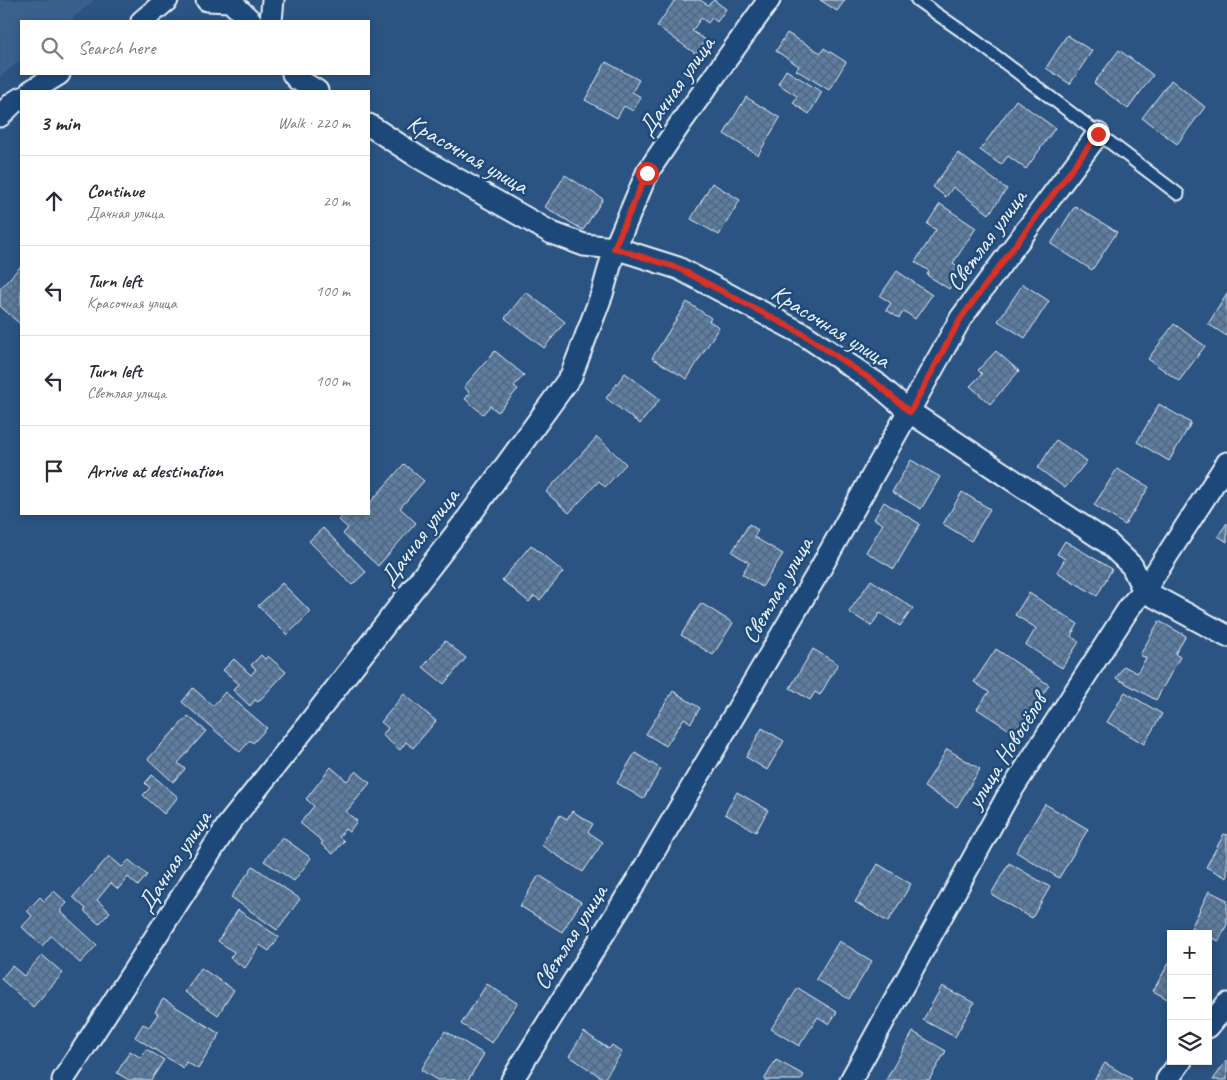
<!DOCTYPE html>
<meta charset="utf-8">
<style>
body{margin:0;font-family:Caveat,sans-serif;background:#f7f7f7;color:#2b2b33}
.controls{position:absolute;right:15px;bottom:15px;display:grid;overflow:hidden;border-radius:0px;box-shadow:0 2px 8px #0003}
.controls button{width:45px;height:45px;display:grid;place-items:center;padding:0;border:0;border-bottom:1px solid #e1e1e2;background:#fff;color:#2b2b33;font:25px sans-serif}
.stop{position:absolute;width:15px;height:15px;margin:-11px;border:4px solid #d93025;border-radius:50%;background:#fff}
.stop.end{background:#d93025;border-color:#fff;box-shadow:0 1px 5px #0008}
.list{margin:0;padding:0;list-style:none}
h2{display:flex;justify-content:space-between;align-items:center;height:65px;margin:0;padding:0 20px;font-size:21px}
h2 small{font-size:16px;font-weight:400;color:#7c7c81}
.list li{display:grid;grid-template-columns:32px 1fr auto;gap:15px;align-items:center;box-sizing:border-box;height:90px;padding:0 20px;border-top:1px solid #e1e1e2}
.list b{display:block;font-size:19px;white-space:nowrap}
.list p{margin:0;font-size:16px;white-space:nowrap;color:#7c7c81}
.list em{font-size:16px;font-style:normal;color:#7c7c81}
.icon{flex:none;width:28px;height:28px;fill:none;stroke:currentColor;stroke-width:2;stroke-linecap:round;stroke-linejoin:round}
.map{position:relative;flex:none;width:1227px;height:1080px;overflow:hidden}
.search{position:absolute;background:#fff;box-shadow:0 2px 8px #0003;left:20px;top:20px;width:350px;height:55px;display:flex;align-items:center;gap:12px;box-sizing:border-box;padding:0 18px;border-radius:0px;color:#7c7c81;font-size:19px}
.panel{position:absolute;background:#fff;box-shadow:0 2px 8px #0003;left:20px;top:90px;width:350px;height:425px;border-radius:0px}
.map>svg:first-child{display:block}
.built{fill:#3a608b}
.building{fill:url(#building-cross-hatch);stroke:#e8f1f8}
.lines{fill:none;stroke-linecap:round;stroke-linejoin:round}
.lane-casing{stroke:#e8f1f8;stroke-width:15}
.street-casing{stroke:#e8f1f8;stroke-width:25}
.lane{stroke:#1f4a7a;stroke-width:11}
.street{stroke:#1f4a7a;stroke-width:21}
.route{stroke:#d93025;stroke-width:6}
.labels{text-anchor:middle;stroke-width:5;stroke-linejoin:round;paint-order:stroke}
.street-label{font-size:24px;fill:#e8f1f8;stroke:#1f4a7a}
</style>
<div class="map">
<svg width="1227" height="1080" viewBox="0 0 1227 1080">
<defs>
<pattern id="building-cross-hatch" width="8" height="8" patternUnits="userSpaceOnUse" patternTransform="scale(1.25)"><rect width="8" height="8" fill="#5d7da1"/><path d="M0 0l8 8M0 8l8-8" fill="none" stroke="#53657a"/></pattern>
</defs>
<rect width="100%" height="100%" fill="#2b5482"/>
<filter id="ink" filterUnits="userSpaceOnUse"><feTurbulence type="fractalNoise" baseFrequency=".02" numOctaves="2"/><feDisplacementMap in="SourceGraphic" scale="10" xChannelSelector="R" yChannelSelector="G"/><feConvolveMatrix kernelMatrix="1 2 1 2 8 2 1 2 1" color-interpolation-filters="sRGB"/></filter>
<g filter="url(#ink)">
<path class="built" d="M 0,0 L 95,0 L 69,21 L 21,21 L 21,60 L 0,77 Z"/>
<path class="building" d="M 675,0 L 700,0 L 708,5 L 714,0 L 726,9 L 717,22 L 712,18 L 708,23 L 701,18 L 692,31 L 706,40 L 696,54 L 657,26 Z
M 820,0 L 845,0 L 837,11 Z
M 787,33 L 821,53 L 824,48 L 846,62 L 829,90 L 796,70 L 799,66 L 776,51 Z
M 1067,35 L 1092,51 L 1070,84 L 1046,68 Z
M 1119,50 L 1153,75 L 1128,109 L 1094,83 Z
M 606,62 L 639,80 L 632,92 L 641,97 L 633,111 L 624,106 L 617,118 L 585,100 Z
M 786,70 L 822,92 L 809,114 L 793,103 L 797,96 L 778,84 Z
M 1171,80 L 1205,107 L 1177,144 L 1142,118 Z
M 746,97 L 780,118 L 758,155 L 724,134 Z
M 1016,100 L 1055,128 L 1026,169 L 1008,156 L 1001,165 L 980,150 Z
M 958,153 L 1007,189 L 989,214 L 953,187 L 946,197 L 933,187 Z
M 565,175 L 603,199 L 583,230 L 545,207 Z
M 712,183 L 740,200 L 719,235 L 691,219 Z
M 940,204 L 976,228 L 953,263 L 962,269 L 949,289 L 927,275 L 929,271 L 915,262 L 936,230 L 927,224 Z
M 1075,206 L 1117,232 L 1092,270 L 1051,244 Z
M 21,266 L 21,325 L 0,306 L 0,289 Z
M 897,271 L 932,295 L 915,319 L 904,311 L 899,318 L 886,310 L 891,303 L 880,296 Z
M 1023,284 L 1049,301 L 1025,338 L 998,321 Z
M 526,292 L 565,322 L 544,348 L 505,318 Z
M 1227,294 L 1227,336 L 1208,324 Z
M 687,302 L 711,318 L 709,321 L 719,327 L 687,379 L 652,358 Z
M 1174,324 L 1205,346 L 1179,381 L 1148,359 Z
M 495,351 L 524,375 L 514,386 L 518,389 L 498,412 L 490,406 L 483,414 L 465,399 L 470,393 L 464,387 Z
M 996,351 L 1019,371 L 990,404 L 970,386 L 982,374 L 978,370 Z
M 625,373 L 660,399 L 640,424 L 606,398 Z
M 1159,404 L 1191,423 L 1169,461 L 1137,442 Z
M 597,437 L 626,464 L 605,487 L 599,481 L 569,513 L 546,492 Z
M 1056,440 L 1087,461 L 1065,488 L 1038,468 Z
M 911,460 L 940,477 L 921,509 L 892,492 Z
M 404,464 L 424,481 L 400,508 L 416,523 L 378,566 L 343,534 L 348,528 L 339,520 L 344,514 L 369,514 L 369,504 Z
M 1117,469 L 1149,487 L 1125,525 L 1094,505 Z
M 962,492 L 990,509 L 971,541 L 943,524 Z
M 884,502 L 920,524 L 894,569 L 866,552 L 883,524 L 874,519 Z
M 1227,523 L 1227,542 L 1218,536 Z
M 749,524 L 758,530 L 754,537 L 783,554 L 762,587 L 742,574 L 749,563 L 732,552 Z
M 323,528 L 366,572 L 352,585 L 309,541 Z
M 1065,541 L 1112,569 L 1097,596 L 1057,572 L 1065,559 L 1057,554 Z
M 531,545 L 563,572 L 540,600 L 534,596 L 529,602 L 502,580 Z
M 871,580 L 913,608 L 900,626 L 880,613 L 871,626 L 849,612 Z
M 282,583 L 311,612 L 287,635 L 258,606 Z
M 1029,593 L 1078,624 L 1071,636 L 1079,642 L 1062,668 L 1026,645 L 1036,628 L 1015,615 Z
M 701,603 L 733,623 L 713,655 L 681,635 Z
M 1159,621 L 1186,636 L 1175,654 L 1180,657 L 1156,700 L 1116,678 L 1124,666 L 1137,673 L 1146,658 L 1140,655 Z
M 445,641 L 466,658 L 444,684 L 423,667 Z
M 813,649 L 838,664 L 820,695 L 815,692 L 810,700 L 790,688 Z
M 996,649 L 1049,685 L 1016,734 L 977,709 L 989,692 L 974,682 Z
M 261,655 L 265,659 L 268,656 L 286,672 L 258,702 L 255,700 L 250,706 L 233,690 L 239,684 L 223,670 L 234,659 L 251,675 L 256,669 L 251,665 Z
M 193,688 L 213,706 L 225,692 L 267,728 L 253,743 L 250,740 L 240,752 L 182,702 Z
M 673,691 L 700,708 L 691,723 L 684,718 L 666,746 L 646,734 Z
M 1125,692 L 1162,714 L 1144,744 L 1107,722 Z
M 404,694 L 436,721 L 413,748 L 406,742 L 400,750 L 382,735 L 388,728 L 381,722 Z
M 188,716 L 206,731 L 178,763 L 185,769 L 173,782 L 148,759 Z
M 762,728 L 784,741 L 767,770 L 746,757 Z
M 947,749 L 980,769 L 957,807 L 924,787 Z
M 635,753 L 661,769 L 643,799 L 617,783 Z
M 331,767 L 347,781 L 356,771 L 370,783 L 346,812 L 357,821 L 349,832 L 345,829 L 339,837 L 344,841 L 333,854 L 321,844 L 323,842 L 300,823 L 314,806 L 306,799 Z
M 152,775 L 178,797 L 164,814 L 143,795 L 150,788 L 145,783 Z
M 737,792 L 768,810 L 756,832 L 725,814 Z
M 1045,804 L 1088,829 L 1059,878 L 1016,852 Z
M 572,811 L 593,824 L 588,832 L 603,842 L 583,872 L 541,845 L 560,815 L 567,819 Z
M 1224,834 L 1227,835 L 1227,878 L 1206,867 Z
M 282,837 L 311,858 L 294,881 L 264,861 Z
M 109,856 L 122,867 L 129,860 L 147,875 L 138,886 L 128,877 L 118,889 L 111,883 L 97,900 L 110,912 L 99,924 L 84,911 L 86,909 L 73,897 Z
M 1009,863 L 1050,887 L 1032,918 L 991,894 Z
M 878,864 L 911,884 L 888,922 L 855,902 Z
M 253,866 L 300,899 L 277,930 L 231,897 Z
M 539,875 L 581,902 L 562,932 L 520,906 Z
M 54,891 L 67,903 L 60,911 L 97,945 L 80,963 L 51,936 L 42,946 L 22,927 L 32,916 L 27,911 L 40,897 L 44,901 Z
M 1209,891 L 1227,900 L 1227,924 L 1219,941 L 1208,936 L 1208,934 L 1203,934 L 1191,928 Z
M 238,910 L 279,937 L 269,951 L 260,945 L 245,968 L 230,958 L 234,952 L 218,941 Z
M 839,941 L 872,961 L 849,999 L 816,979 Z
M 42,955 L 63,973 L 33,1007 L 1,979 L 12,966 L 24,976 Z
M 1171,959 L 1171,1001 L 1153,991 Z
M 201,968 L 234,990 L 218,1015 L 185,992 Z
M 487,984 L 517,1003 L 492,1043 L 461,1024 Z
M 942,986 L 974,1003 L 955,1037 L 923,1020 Z
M 798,988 L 837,1012 L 829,1024 L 818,1017 L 799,1046 L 771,1029 Z
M 163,999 L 220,1034 L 198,1069 L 186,1062 L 183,1068 L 135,1037 L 143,1024 L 149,1027 L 158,1014 L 155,1012 Z
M 445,1031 L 484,1054 L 468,1080 L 437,1080 L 421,1070 Z
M 584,1032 L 609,1049 L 612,1045 L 622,1052 L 604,1079 L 569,1056 Z
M 913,1032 L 946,1051 L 929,1080 L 886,1080 Z
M 146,1049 L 164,1060 L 151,1080 L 129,1080 L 117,1073 L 130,1051 L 141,1058 Z
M 776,1060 L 804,1075 L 801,1080 L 764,1080 Z
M 1227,1060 L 1227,1080 L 1213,1080 Z
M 1105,1063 L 1132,1079 L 1132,1080 L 1094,1080 Z"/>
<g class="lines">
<defs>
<path id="lane" d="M 917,0 L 976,41 L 1178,194"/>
<path id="street" d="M 207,0 L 230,1 L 251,21
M 142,21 L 167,0
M 271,21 L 273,0
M 293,74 L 297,79 L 317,91
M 31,91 L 59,74
M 0,116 L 13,103 L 21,98
M 369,125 L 418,157 L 552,233 L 584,245 L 615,248 L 678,268 L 803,334 L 876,383 L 910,412 L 1108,543 L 1132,566 L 1144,591 L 1227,636
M 1208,1027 L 1227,1004
M 63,1080 L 228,825 L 306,727 L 467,519 L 571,376 L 602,294 L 615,248 L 647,173 L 680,124 L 769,0
M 512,1080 L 636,882 L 819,571 L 961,318 L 1098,134
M 851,1080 L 1006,799 L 1131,605 L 1144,591 L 1227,463
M 1167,1080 L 1181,1061"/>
</defs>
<use href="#lane" class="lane-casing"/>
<use href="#street" class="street-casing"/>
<use href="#lane" class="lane"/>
<use href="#street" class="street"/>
</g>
</g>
<g class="lines" filter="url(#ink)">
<path class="route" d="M 647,173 L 614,248 L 678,268 L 803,334 L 876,383 L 910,412 L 961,318 L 1098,134"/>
</g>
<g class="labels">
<g class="street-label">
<text transform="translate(676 86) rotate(-55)" y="8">Дачная улица</text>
<text transform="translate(468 154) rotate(30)" y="8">Красочная улица</text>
<text transform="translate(986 240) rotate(-54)" y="8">Светлая улица</text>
<text transform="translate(831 326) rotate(32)" y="8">Красочная улица</text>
<text transform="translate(419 537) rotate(-53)" y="8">Дачная улица</text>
<text transform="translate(777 590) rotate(-60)" y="8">Светлая улица</text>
<text transform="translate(1006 751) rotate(-58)" y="8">улица Новосёлов</text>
<text transform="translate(174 861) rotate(-57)" y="8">Дачная улица</text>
<text transform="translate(570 937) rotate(-58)" y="8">Светлая улица</text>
</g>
</g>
</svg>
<div class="controls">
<button>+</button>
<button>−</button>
<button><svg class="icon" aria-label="layers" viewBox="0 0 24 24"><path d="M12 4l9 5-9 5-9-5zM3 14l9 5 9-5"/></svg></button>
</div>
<div class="stop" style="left:647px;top:173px"></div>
<div class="stop end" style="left:1098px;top:134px"></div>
<div class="search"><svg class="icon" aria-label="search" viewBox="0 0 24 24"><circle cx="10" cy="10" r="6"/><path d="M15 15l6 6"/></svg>Search here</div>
<section class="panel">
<h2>3 min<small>Walk · 220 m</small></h2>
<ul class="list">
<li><svg class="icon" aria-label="ahead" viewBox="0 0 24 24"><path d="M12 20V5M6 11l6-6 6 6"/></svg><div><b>Continue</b><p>Дачная улица</p></div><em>20 m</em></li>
<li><svg class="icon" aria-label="left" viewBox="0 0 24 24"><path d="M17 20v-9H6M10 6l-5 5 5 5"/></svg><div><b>Turn left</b><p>Красочная улица</p></div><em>100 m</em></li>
<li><svg class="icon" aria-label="left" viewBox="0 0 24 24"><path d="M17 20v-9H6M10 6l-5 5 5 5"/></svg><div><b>Turn left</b><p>Светлая улица</p></div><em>100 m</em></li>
<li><svg class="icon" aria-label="arrive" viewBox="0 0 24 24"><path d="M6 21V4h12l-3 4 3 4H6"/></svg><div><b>Arrive at destination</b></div></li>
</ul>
</section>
</div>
